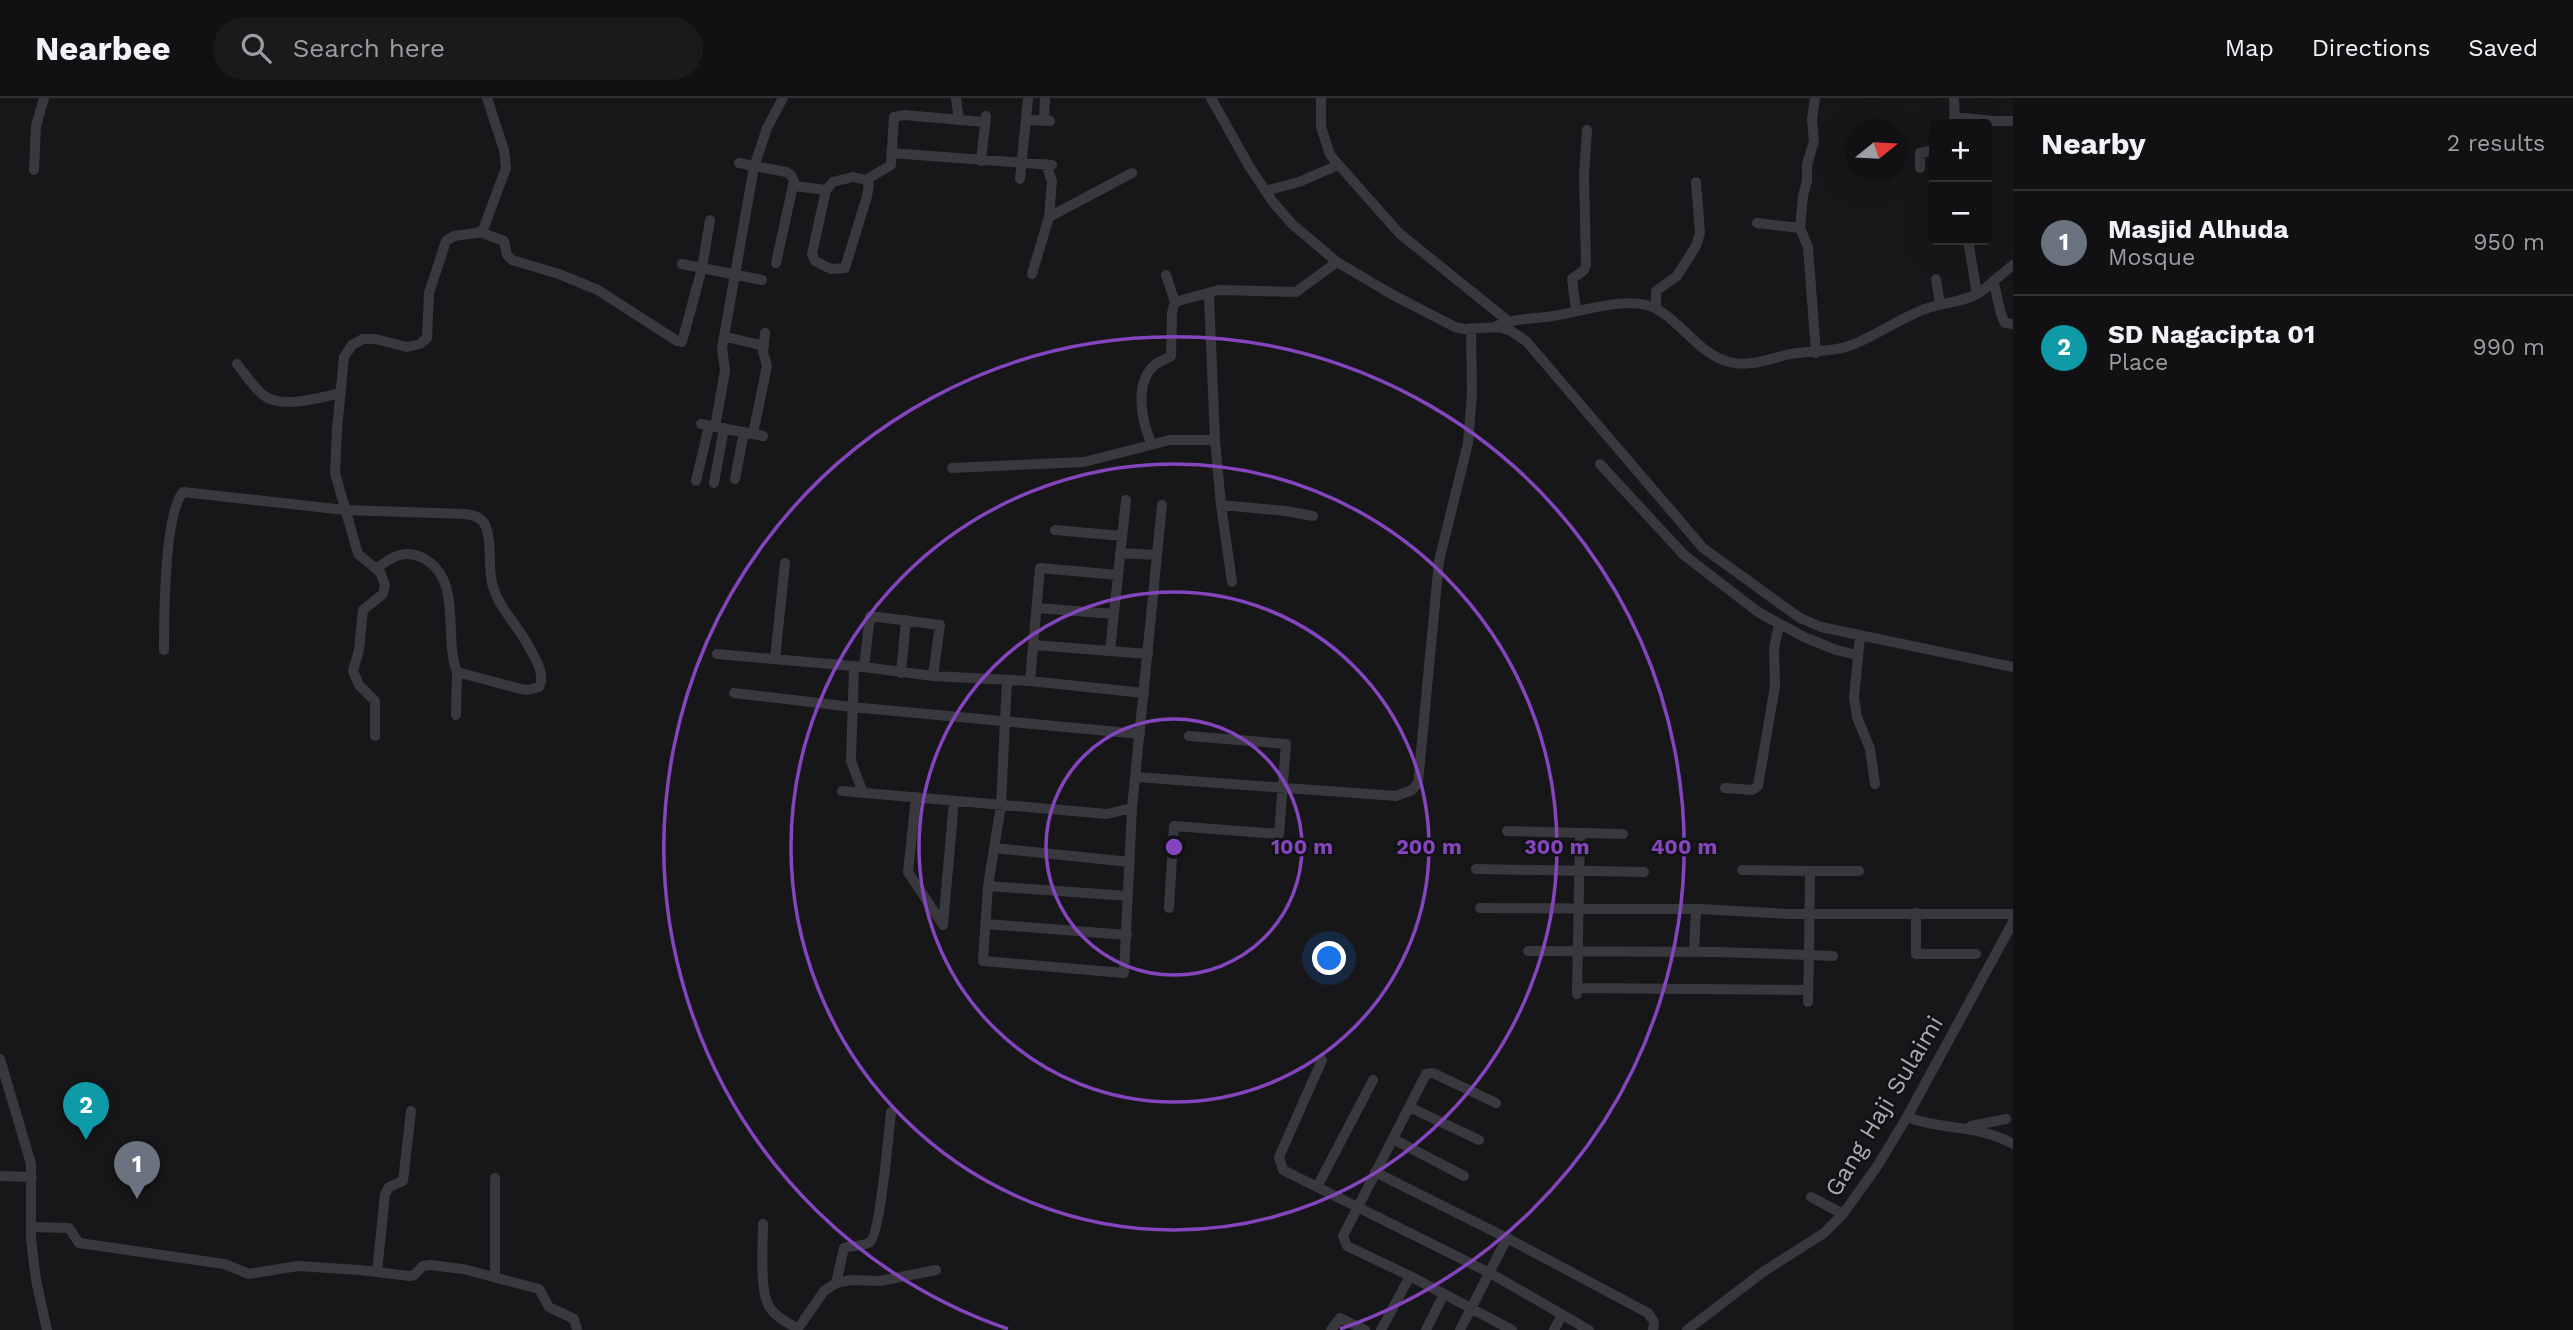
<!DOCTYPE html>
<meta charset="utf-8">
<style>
body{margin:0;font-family:"Work Sans",sans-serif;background:#1a1a1c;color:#f1f3f6}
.controls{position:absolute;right:21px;top:21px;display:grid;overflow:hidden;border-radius:7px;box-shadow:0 7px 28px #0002}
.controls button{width:63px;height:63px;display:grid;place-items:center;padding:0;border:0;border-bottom:2px solid #303133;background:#111113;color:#f1f3f6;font:35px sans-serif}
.compass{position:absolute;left:1845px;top:21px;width:63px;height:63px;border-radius:50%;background:#111113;box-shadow:0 7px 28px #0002;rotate:72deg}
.you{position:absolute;left:1330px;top:861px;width:24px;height:24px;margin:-18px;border:5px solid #fff;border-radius:50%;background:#1a73e8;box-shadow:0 0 0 10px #1a73e833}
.badge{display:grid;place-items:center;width:46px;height:46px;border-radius:50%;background:#f5d933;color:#fff;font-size:23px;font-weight:700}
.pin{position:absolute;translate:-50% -58px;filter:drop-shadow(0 2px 4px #0008)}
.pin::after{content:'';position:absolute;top:37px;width:24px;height:21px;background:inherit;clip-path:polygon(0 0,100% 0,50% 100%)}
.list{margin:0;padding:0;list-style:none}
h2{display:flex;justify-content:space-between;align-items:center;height:91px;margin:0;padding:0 28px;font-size:30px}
h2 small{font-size:23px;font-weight:400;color:#9c9da0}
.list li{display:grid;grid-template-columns:46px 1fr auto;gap:21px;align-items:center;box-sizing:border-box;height:105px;padding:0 28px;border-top:2px solid #303133}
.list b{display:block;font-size:26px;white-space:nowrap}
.list p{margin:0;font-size:23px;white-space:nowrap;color:#9c9da0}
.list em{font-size:23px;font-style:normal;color:#9c9da0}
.icon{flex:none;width:38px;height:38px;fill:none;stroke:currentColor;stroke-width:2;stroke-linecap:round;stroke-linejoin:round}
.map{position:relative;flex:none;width:2013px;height:1232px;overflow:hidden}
header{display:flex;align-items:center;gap:42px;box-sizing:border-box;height:98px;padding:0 35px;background:#111113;border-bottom:2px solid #303133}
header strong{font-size:33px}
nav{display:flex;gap:38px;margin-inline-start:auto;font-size:24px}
.search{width:490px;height:63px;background:#1a1a1c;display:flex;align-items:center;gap:18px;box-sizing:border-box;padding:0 24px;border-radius:38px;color:#9c9da0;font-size:26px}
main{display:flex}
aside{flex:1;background:#111113}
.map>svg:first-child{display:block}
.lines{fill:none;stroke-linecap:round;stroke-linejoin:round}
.minor{stroke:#38383e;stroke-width:10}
.ring{fill:none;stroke:#8445be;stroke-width:3.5}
.labels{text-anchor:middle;stroke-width:5;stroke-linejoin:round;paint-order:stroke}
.street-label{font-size:24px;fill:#a9abb9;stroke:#121214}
.centre{fill:#8445be;stroke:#121214;stroke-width:3.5}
.ring-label{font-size:21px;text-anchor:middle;font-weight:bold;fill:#8445be;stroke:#121214;stroke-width:5;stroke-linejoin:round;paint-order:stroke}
</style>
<header>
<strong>Nearbee</strong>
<div class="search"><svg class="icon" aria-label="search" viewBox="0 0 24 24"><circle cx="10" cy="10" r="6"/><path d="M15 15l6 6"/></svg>Search here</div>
<nav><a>Map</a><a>Directions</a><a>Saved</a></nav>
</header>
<main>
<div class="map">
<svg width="2013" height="1232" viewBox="0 0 2013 1232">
<rect width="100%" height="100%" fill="#171719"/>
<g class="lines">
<path class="minor" d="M 956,0 L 959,22
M 1211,0 L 1249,68 L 1273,104 L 1292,126 L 1337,164 L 1393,197 L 1455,229 L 1464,231 L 1500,229 L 1511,233 L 1526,243 L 1703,450 L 1800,520 L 1821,529 L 2013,569
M 1321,0 L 1321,29 L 1330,57 L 1399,135 L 1508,223
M 1815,0 L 1812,22 L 1814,43 L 1807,67 L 1807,83 L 1803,98 L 1800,130 L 1808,149 L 1816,255
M 1954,0 L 1955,26
M 1954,19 L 1994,23 L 2013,23
M 1027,22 L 1050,23
M 1044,23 L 1045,0
M 891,55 L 1052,67
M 981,63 L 986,18
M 739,65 L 786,74 L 791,77 L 794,83 L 776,165
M 1046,66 L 1052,83 L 1049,119
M 1920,70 L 1920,55 L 1934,52
M 34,72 L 36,28 L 44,0
M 853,79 L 866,82 L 869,87 L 867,98 L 845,170 L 831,171 L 815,163 L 812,156 L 826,92 L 833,84 Z
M 1020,81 L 1028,0
M 866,82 L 891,67 L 894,19 L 904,17 L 985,24
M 794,88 L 826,92
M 1265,93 L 1299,84 L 1338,67
M 1757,125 L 1800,130
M 480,134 L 504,143 L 507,157 L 512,162 L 559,176 L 598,192 L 677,243
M 1968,142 L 1977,196
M 682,166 L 762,182
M 1032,176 L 1049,119 L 1132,75
M 1936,181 L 1940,206
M 1993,183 C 1998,197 1998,213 2005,225 L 2013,226
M 1175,204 L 1211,194
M 1656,210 L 1656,193 L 1677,178 L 1696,148 L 1700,135 L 1696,84
M 1576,213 L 1572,181 L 1584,172 L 1586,167 L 1584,76 L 1587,32
M 1496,228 C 1515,220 1533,221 1553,218 C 1580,214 1632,196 1657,211 C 1683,226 1698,255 1729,264 C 1749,269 1766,262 1786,257 C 1807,252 1828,255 1849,248 C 1875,239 1898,221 1925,211 C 1942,205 1965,204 1980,194 C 1992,186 2002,175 2013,167
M 726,239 L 764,248
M 682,244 L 702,170 L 710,122
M 237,266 C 245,276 253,288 263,297 C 283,312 320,299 341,295
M 701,326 L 763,338
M 715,329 L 725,273 L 722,250 L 754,69 L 767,30 L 783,0
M 753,336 L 767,268 L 763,254 L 765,235
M 1151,345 C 1142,323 1133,284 1156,266 C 1161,262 1166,262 1171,258 L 1172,215 L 1175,204 L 1166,177
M 1600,366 L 1684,457 L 1758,514 L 1804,539 L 1836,552 L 1857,557
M 952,370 L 1084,364 L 1170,342 L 1215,342
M 735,381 L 744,334
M 696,383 L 709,328
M 714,385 L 724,330
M 1221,407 L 1286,413 L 1313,418
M 1055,432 L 1122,438
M 1120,455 L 1157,457
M 1232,484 L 1221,407 L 1215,342 L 1209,198 L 1211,194 L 1219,192 L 1296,194 L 1337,164
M 1038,510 L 1114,516
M 1860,539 L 1854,600 L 1857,619 L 1870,651 L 1875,686
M 1034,547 L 1148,556
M 164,552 C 164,520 164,417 183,394 L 345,412 L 465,416 C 474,417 483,420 486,429 C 493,448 487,470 493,489 C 500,512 518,527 529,549 C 535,560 546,577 539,589 L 527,592 L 521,591 L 457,574 C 443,539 464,479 421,459 C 403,451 390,460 376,471
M 1110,553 L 1126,402
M 717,556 L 864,569 L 933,578 L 1030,583 L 1144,595
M 775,561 L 785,465
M 854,568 L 851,663 L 863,695
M 864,569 L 870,518 L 940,527 L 933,578
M 901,575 L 906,522
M 1007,582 L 1001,707 L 988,788 L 983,863 L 1124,875 L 1132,710
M 1030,583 L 1040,470 L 1118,477
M 734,595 L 852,609 L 1140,636
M 456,617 L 457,574
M 375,638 L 375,603 L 359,587 L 353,573 L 359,552 L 363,512 L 383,496 L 385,487 L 380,474 L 358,456 L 335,375 L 337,331 L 344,259 L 352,247 L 363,241 L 375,241 L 407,249 L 420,246 L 427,240 L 429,195 L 446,143 L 454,138 L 477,135 L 483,132 L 506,70 L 504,52 L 487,0
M 1136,679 L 1396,698 L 1412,692 L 1418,685 L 1439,463 L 1468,345 L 1472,296 L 1471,230
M 1725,690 L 1752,692 L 1758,688 L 1775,588 L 1774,550 L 1779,527
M 842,693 L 1107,716 L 1132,710 L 1162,407
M 916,699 L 908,774 L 943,827
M 1507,733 L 1623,736
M 994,750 L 1130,764
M 1476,771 L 1644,774
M 1742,772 L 1810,773
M 988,788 L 1128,798
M 1169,810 L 1174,728 L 1279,736 L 1286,646 L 1189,638
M 1480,810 L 1701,811 L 1788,816 L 2013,816
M 1916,815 L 1916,856 L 1976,856
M 986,826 L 1127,837
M 943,827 L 954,703
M 1528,853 L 1716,854 L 1809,857 L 1808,904
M 1694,854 L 1696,811
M 1833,858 L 1809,857 L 1810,773 L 1859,773
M 1577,890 L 1808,892
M 1577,896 L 1580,735
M 0,961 L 31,1066 L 31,1141 L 36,1182 L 47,1232
M 1322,962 L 1279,1059 L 1283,1072 L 1490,1175 L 1589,1232
M 1496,1005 L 1433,975 L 1426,976 L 1343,1138 L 1347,1148 L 1410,1178 L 1512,1232
M 1409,1009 L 1479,1042
M 1907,1019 C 1944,1033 1977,1026 2013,1046
M 1971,1028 L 2006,1021
M 1393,1041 L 1464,1078
M 1375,1074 L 1507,1140 L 1648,1215 L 1654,1224 L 1653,1232
M 0,1078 L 32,1079
M 1317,1089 L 1373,982
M 1811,1099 L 1843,1116
M 763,1126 C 763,1146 759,1194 770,1210 C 776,1219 788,1225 797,1230
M 31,1129 L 69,1130 L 79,1145 L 224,1166 L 249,1176 L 298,1168 L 360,1172 L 409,1178 L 414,1177 L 423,1168 L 430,1167 L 463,1171 L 539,1191 L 549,1209 L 574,1221 L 577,1232
M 377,1174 L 385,1096 L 389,1089 L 403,1083 L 411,1013
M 495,1179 L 495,1080
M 836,1185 L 844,1150 C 852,1147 863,1149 870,1144 C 880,1137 889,1032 891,1014
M 797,1232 L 824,1193 L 836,1185 L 851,1182 L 880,1183 L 936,1172
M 1331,1232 L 1340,1220 L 1365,1232
M 1381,1232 L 1410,1178
M 1426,1232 L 1444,1196
M 1460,1232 L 1507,1140
M 1554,1232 L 1562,1217
M 1687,1232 L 1763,1174 L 1824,1135 L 1843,1116 L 1878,1067 L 1907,1019 L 2013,824"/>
</g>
<g class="ring">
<circle cx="1174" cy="749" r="128"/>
<circle cx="1174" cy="749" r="255"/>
<circle cx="1174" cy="749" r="383"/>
<path d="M1008 1231A510 510 0 1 1 1340 1231"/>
</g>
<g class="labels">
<g class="street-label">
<text transform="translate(1884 1008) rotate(-59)" y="8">Gang Haji Sulaimi</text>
</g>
</g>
<circle cx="1174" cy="749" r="10" class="centre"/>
<g class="ring-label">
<text x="1302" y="756">100 m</text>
<text x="1429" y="756">200 m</text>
<text x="1557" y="756">300 m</text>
<text x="1684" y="756">400 m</text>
</g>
</svg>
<div class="controls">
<button>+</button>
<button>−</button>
</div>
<svg class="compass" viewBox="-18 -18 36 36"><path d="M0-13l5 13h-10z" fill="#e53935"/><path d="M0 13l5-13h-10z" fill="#9c9da0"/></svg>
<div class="you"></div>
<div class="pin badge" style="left:137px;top:1101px;background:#6b7280">1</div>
<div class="pin badge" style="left:86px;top:1042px;background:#0f9aa8">2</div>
</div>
<aside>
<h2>Nearby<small>2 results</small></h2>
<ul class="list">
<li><span class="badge" style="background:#6b7280">1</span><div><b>Masjid Alhuda</b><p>Mosque</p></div><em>950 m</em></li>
<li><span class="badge" style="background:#0f9aa8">2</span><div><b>SD Nagacipta 01</b><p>Place</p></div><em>990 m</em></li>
</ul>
</aside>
</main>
